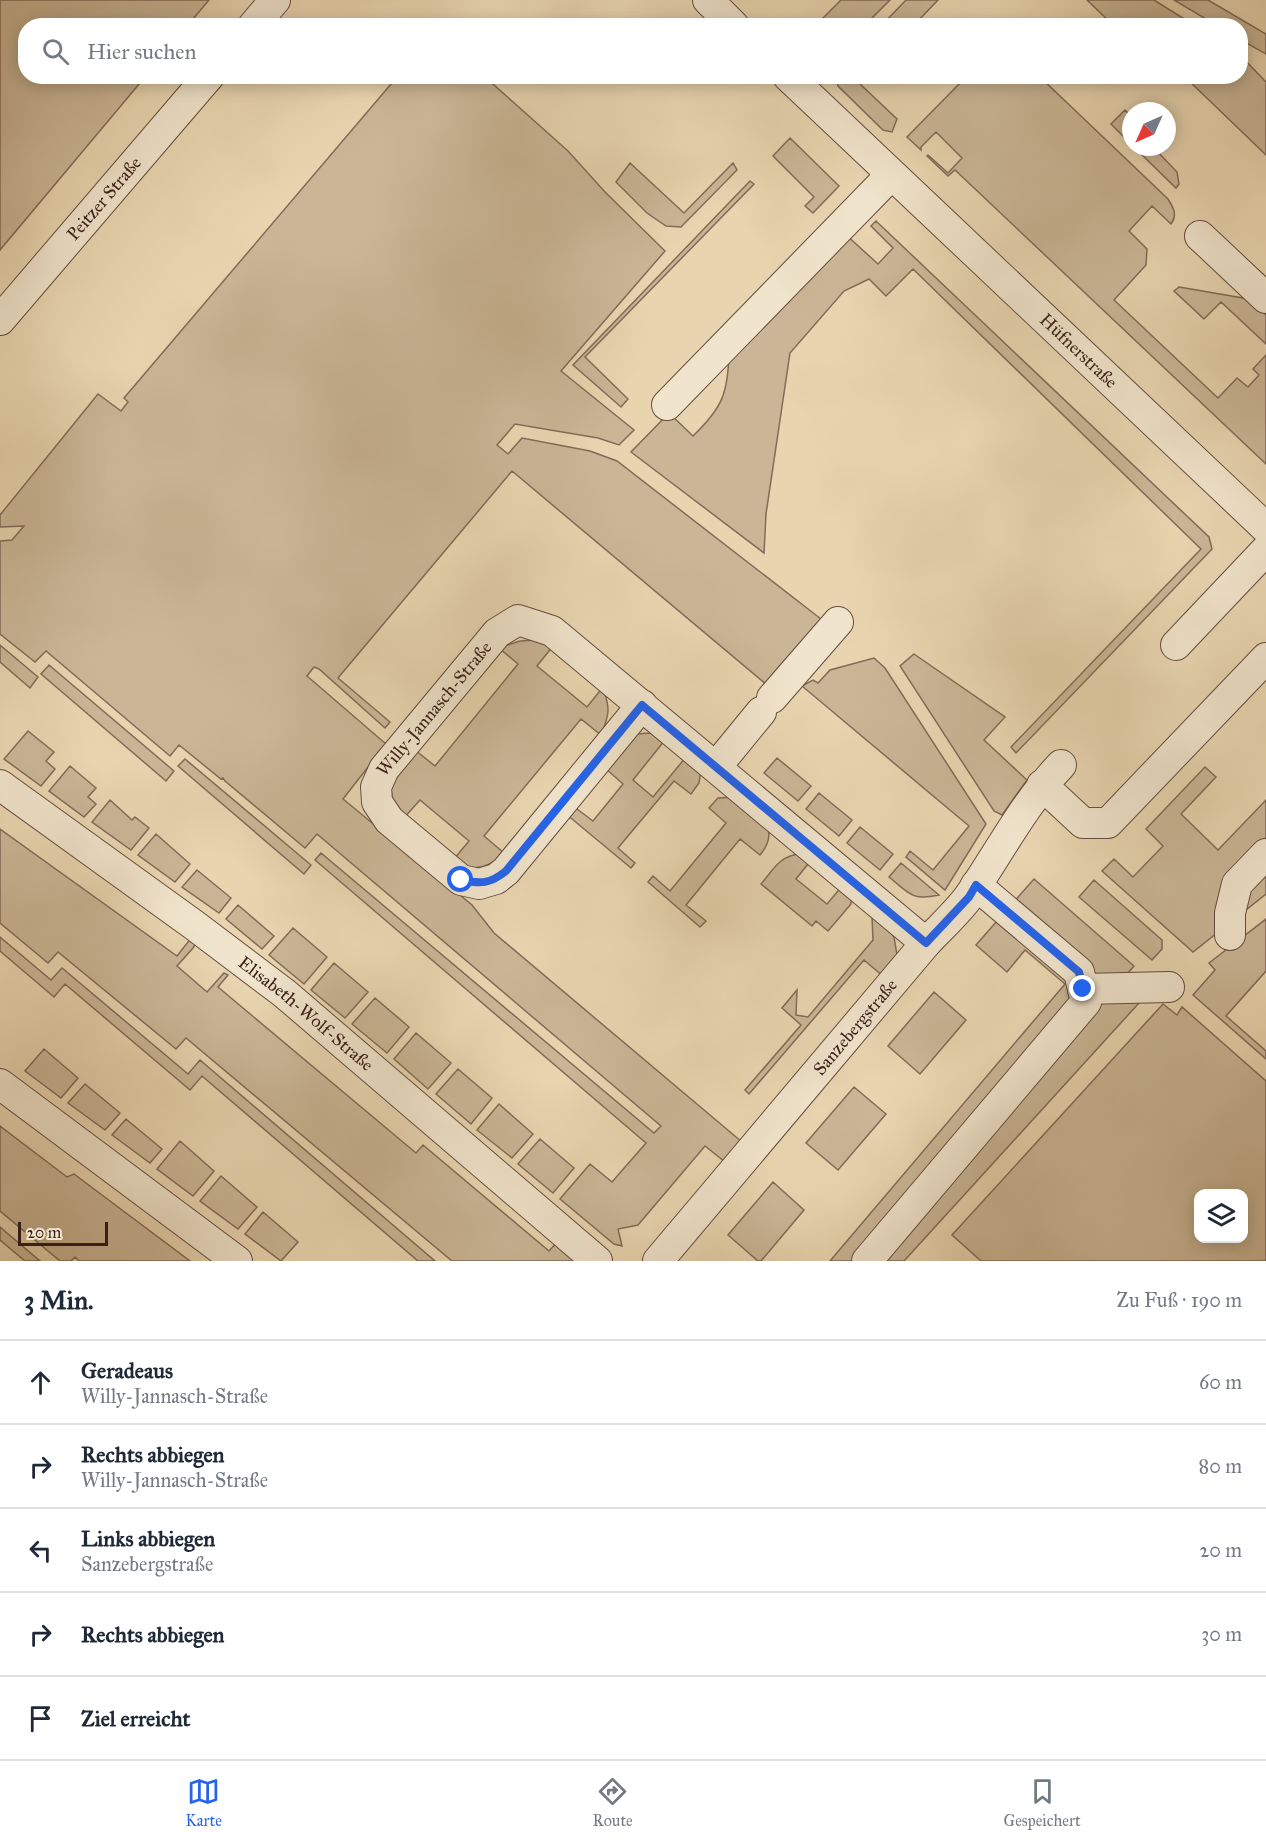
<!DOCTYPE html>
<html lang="de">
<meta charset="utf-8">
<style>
body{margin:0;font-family:"IM FELL Great Primer",serif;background:#f2f2f3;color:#1f2937}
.controls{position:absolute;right:18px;bottom:18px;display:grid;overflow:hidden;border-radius:12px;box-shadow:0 3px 15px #0003}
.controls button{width:54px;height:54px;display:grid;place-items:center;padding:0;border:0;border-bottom:2px solid #e0e1e3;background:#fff;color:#1f2937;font:30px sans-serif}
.compass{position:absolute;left:1122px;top:102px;width:54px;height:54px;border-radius:50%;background:#fff;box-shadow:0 3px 15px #0003;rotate:225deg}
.scale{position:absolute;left:18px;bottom:15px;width:90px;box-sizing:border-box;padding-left:6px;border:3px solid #392018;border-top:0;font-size:16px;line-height:21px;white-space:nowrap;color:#392018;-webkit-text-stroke:4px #f0e4cc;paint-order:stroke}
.stop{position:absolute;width:18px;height:18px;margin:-14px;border:4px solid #2563eb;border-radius:50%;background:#fff}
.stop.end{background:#2563eb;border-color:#fff;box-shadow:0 2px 6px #0008}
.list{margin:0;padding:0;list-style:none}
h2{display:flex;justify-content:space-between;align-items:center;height:78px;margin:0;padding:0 24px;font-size:26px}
h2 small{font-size:20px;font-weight:400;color:#747a83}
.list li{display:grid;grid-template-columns:39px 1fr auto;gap:18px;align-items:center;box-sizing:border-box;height:84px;padding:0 24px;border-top:2px solid #e0e1e3}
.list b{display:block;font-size:22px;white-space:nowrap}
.list p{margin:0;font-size:20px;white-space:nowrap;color:#747a83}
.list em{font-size:20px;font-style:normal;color:#747a83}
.icon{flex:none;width:33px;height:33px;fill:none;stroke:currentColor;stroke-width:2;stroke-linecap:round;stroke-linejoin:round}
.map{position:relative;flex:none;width:1266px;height:1261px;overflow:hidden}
.search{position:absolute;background:#fff;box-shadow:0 3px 15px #0003;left:18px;right:18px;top:18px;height:66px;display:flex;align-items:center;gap:15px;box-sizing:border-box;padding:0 21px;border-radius:24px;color:#747a83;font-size:22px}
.sheet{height:498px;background:#fff}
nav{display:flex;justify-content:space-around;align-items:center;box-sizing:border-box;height:84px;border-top:2px solid #e0e1e3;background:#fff;font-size:16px;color:#747a83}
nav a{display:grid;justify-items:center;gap:3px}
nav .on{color:#2563eb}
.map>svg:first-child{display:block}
.green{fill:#cab696;stroke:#826b57;stroke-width:1.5;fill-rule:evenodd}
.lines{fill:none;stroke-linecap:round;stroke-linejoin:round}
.minor-casing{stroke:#654d3e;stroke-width:32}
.minor{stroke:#f0e4cc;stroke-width:30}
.route{stroke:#2563eb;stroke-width:8}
.labels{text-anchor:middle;stroke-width:6;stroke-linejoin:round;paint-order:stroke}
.street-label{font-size:18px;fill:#392018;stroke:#f0e4cc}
</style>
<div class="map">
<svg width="1266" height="1261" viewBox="0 0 1266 1261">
<rect width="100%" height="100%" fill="#e8d5b0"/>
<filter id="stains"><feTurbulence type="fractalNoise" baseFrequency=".00333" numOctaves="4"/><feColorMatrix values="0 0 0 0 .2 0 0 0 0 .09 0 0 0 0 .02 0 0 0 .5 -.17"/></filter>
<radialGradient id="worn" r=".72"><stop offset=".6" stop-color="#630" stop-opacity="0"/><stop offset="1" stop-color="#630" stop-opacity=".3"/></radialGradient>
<path class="green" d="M 0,0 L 209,0 L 188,25 L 26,26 L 26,76 L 145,77 L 0,250 Z
M 841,0 L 890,0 L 865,25 L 816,25 Z
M 906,0 L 938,0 L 914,25 L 882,25 Z
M 1087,0 L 1154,0 L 1194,25 L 1113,25 Z
M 1174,0 L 1208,0 L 1266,34 L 1266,54 L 1241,40 L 1240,26 L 1216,25 Z
M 1241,56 L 1266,82 L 1266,155 L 1185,77 L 1240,76 Z
M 397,77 L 485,77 L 568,151 L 605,192 L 665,251 L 561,371 L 634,430 L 619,445 L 598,438 L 515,424 L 497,445 L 508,454 L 522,438 L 590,451 L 617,461 L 821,619 L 767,685 L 512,471 L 338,678 L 390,722 L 385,728 L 319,669 L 314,667 L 307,676 L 386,744 L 343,799 L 472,905 L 494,933 L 742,1142 L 725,1162 L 705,1146 L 638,1225 L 618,1229 L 622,1246 L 614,1244 L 560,1199 L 590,1164 L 612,1182 L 646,1143 L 315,860 L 321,853 L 654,1133 L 661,1126 L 317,834 L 305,848 L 225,781 L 223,778 L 221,779 L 179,745 L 170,756 L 46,651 L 35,662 L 0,634 L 0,541 L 12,540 L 24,526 L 0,527 L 0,515 L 98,394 L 121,411 L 128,402 L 124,398 Z
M 836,77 L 865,77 L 859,83 L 897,119 L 892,132 L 883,130 L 838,86 Z
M 966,77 L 1040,77 L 1168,199 C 1173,207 1178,215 1171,224 L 1152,206 L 1129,231 L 1147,249 L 1146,265 L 1114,300 L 1218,398 L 1237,378 L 1248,387 L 1259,375 L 1253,369 L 1266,355 L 1266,464 L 955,170 L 948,176 L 927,156 L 928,155 L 948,173 L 962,158 L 936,132 L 921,147 L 921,150 L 907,137 Z
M 1125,110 L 1131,116 L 1131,144 L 1111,124 Z
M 790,138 L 839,186 L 813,213 L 805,206 L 814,197 L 773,156 Z
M 1134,147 L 1153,147 L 1177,172 L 1179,184 L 1176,188 Z
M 630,163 L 684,213 L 733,163 L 737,170 L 681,227 L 666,226 L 647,213 L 616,182 Z
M 750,181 L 754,184 L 585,357 L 628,399 L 621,407 L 573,365 Z
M 876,221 L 1209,537 L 1212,549 L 1016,753 L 1011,747 L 1201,549 L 913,269 L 886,296 L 869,279 L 844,291 L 790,353 L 766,514 L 764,553 L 631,452 L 669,413 L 693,436 C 722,408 728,394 729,353 L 844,233 L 878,264 L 893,248 L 871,226 Z
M 1179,287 L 1249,299 L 1266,315 L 1266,344 L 1221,302 L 1204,319 L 1174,291 Z
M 536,640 L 553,646 L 537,666 L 587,707 L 603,687 C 610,709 610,713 601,735 L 581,719 L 484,836 L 504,853 C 489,868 472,874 453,860 L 469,841 L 420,800 L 403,819 C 380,786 394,777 415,750 L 435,766 L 518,664 L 499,648 L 520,641 Z
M 0,645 L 38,677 L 30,688 L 0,662 Z
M 914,654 L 1005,717 L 984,740 L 1027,780 L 1002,815 L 994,811 L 900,666 Z
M 874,658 L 885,668 L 986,824 L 945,890 L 906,857 L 910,851 L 933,870 L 969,826 L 802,686 L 813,680 L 818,683 L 830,670 Z
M 49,665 L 174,771 L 166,781 L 41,674 Z
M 28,731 L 54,752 L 46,761 L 55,769 L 41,786 L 4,759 Z
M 650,733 L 665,740 L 633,780 L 653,797 L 686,757 L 701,769 L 699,783 L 691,794 L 674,781 L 618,848 L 635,863 L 631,868 L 566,814 L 573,806 L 593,821 L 623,784 L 604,767 L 636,734 Z
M 777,758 L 811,786 L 798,801 L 764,773 Z
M 185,759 L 311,865 L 304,874 L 178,766 Z
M 70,766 L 96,788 L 88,797 L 96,804 L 84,817 L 49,791 Z
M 1205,767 L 1216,777 L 1181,814 L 1218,850 L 1266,800 L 1266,894 L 1193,952 L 1102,871 L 1114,859 L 1133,877 L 1163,846 L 1146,829 Z
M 819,793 L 852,820 L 839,836 L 806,809 Z
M 736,797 C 757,814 783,827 760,855 L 740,839 L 686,905 L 706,921 L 700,927 L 648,882 L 653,876 L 670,891 L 726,823 L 709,808 L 718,798 Z
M 110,800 L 132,820 L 135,817 L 149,828 L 131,850 L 92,822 Z
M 860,827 L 893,854 L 880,870 L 847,843 Z
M 0,829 L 177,956 L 192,937 L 197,941 L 193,948 L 177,966 L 207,992 L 224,973 L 228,975 L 218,987 L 416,1153 L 423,1145 L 549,1251 L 558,1241 L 580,1261 L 452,1261 L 186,1038 L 176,1049 L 58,952 L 48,963 L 0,923 Z
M 156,834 L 190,864 L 175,882 L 138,855 Z
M 800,854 L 812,859 L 796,879 L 827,904 L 843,885 L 852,892 L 851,904 L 828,931 L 816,921 L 812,926 L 761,884 C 774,869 779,856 800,854 Z
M 901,863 L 939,895 C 912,901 910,894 889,877 Z
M 197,870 L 231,898 L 219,913 L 182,887 Z
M 1034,879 L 1134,966 L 1128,973 L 1149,992 L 904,1261 L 830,1261 L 1065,984 L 1025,950 L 1007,972 L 976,945 Z
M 1094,880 L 1162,940 L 1162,949 L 1152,960 L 1079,897 Z
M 238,905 L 274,936 L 262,949 L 226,919 Z
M 872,917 L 886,925 L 894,937 L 897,955 L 884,977 L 864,960 L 749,1094 L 745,1090 L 801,1025 L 782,1008 L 797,990 L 796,1015 L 808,1017 L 873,940 Z
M 1266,919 L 1266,971 L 1226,1016 L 1266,1051 L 1266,1059 L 1193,995 L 1215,970 L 1209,963 Z
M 293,928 L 327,957 L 304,984 L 269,955 Z
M 0,937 L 51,980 L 62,968 L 188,1074 L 200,1060 L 435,1261 L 418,1261 L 202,1076 L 190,1090 L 65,984 L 54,997 L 0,951 Z
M 334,963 L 368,992 L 345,1018 L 311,990 Z
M 934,992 L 966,1020 L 920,1074 L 888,1046 Z
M 375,998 L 409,1027 L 387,1053 L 352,1024 Z
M 1163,1004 L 1177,1015 L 1182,1007 L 1266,1081 L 1266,1261 L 981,1261 L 952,1235 ZM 1198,1194 L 1244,1194 L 1244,1238 L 1198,1238 Z
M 416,1033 L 451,1063 L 428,1089 L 394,1059 Z
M 44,1049 L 78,1078 L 61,1098 L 25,1071 Z
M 458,1069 L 492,1098 L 471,1124 L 436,1094 Z
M 85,1084 L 120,1113 L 105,1130 L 68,1103 Z
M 854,1087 L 886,1114 L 838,1170 L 806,1143 Z
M 499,1104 L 533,1134 L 512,1158 L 477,1130 Z
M 126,1119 L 162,1149 L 150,1163 L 112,1135 Z
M 0,1126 L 67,1177 L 74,1174 L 190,1261 L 79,1261 L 75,1257 L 71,1261 L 60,1261 L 0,1211 Z
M 540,1139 L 574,1168 L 553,1193 L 518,1164 Z
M 180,1141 L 214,1171 L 193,1196 L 157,1169 Z
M 221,1176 L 257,1207 L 238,1229 L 200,1201 Z
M 773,1182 L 804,1210 L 761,1261 L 758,1261 L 728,1235 Z
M 263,1212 L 298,1242 L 281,1261 L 245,1234 Z
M 0,1227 L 40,1261 L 25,1261 L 0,1240 Z"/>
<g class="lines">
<defs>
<g id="minor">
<path d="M 708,0 L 734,26"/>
<path d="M 253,26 L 275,0"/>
<path id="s1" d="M 788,76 L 1266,528"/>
<path d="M 1200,236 L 1266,298"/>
<path id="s2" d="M 0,320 L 209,76"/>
<path d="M 667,405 L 891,175"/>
<path d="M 1176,645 L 1266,550"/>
<path d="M 772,698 L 838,622"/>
<path id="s3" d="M 642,705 L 506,871 L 496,879 L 479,884 L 461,880 L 389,820 L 377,802 L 376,787 L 384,769 L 497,633 L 518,620 L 552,631 L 926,943"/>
<path d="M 716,767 L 761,712"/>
<path id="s4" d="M 0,785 L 194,925 L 284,993 L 597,1261"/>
<path d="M 1042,785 L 1083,823 L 1108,823 L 1266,658"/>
<path d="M 1230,935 L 1230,913 L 1237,884 L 1266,854"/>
<path d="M 1083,989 L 1169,987"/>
<path d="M 0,1084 L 237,1261"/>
<path id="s5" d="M 658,1261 L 926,943 C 940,928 958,912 970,895 C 1000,851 1024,804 1061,765"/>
<path d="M 867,1261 L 1086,1002 L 1079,972 L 976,885"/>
</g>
</defs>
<use href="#minor" class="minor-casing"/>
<use href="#minor" class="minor"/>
</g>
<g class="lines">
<path class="route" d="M 461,880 C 481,884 490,884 506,871 L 642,705 L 926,943 L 969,897 L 976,885 L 1079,972 L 1083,989"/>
</g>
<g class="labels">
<g class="street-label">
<text dy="6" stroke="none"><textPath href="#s2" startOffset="160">Peitzer Straße</textPath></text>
<text dy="6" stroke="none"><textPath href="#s1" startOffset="400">Hüfnerstraße</textPath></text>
<text dy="6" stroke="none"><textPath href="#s3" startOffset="492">Willy-Jannasch-Straße</textPath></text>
<text dy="6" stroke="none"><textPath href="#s4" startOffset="382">Elisabeth-Wolf-Straße</textPath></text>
<text dy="6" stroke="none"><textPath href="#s5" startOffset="306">Sanzebergstraße</textPath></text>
</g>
</g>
<rect width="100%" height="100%" filter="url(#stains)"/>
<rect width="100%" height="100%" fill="url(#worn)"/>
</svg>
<div class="controls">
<button><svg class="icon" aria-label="layers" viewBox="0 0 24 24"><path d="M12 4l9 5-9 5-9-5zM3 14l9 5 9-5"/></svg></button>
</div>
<svg class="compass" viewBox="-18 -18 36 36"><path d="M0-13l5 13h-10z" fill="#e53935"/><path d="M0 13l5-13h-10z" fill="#747a83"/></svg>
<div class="scale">20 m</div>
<div class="stop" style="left:461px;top:880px"></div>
<div class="stop end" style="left:1083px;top:989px"></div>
<div class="search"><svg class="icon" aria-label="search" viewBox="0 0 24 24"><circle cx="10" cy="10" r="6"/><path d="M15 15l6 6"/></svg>Hier suchen</div>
</div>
<section class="sheet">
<h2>3 Min.<small>Zu Fuß · 190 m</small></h2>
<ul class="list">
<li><svg class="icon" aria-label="ahead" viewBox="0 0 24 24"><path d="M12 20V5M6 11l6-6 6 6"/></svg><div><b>Geradeaus</b><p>Willy-Jannasch-Straße</p></div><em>60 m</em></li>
<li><svg class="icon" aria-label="right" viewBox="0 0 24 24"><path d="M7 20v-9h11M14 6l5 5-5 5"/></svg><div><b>Rechts abbiegen</b><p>Willy-Jannasch-Straße</p></div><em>80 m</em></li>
<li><svg class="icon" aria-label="left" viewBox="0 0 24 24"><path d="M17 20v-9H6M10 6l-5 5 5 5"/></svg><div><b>Links abbiegen</b><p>Sanzebergstraße</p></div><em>20 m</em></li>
<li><svg class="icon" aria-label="right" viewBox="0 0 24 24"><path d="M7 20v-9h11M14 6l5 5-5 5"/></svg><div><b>Rechts abbiegen</b></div><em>30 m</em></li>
<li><svg class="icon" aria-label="arrive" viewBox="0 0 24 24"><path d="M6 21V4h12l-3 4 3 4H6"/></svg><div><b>Ziel erreicht</b></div></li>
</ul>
</section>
<nav>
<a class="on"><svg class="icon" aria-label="map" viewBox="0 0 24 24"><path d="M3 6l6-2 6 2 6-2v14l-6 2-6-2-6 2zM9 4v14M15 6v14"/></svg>Karte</a>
<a><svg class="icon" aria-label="directions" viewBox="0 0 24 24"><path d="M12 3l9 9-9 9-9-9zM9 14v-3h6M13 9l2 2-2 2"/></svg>Route</a>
<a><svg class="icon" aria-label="saved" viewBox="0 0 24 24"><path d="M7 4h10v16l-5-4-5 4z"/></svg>Gespeichert</a>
</nav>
